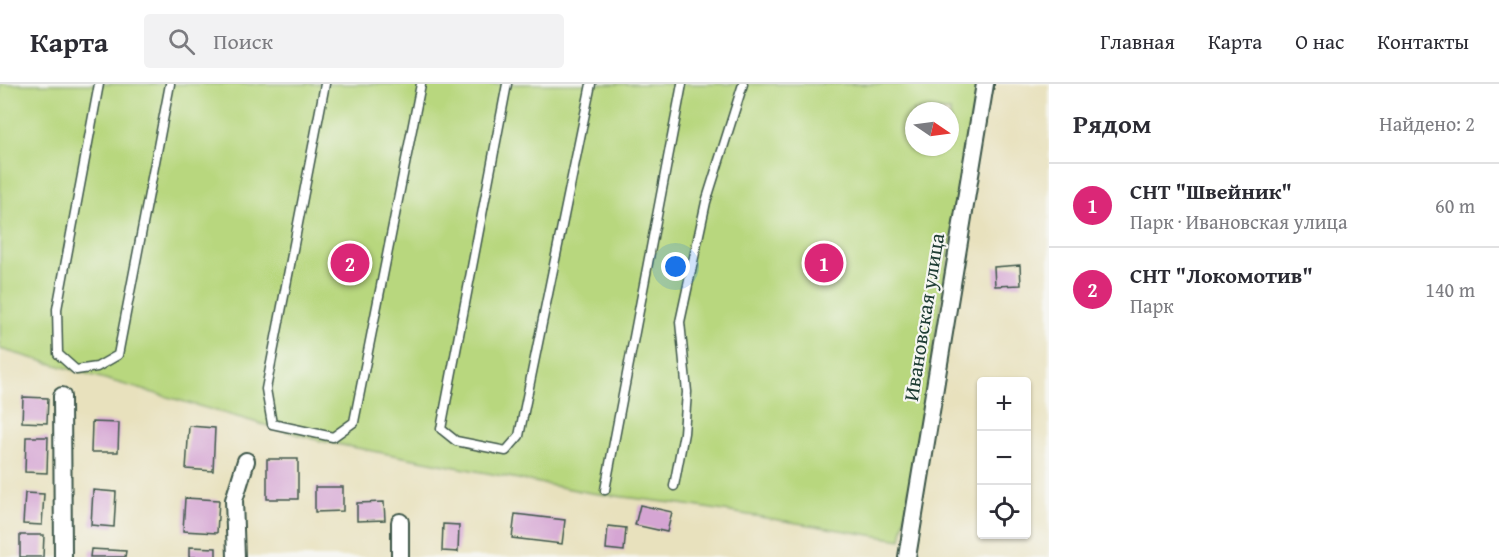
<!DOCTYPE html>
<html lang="ru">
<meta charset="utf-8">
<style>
body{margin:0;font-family:"Gentium Book Plus",serif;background:#f2f2f3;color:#2b2b33}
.controls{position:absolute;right:18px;bottom:18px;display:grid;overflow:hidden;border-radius:6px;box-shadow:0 2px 4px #0004}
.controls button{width:54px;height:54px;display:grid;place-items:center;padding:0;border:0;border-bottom:2px solid #e1e1e2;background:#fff;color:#2b2b33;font:30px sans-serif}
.compass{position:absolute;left:905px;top:18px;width:54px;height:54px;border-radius:50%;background:#fff;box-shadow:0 2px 4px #0004;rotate:103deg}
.you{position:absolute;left:676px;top:183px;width:21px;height:21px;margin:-15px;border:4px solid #fff;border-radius:50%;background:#1a73e8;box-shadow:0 0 0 9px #1a73e833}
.badge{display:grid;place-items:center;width:39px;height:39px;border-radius:50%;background:#db2777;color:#fff;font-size:20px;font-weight:700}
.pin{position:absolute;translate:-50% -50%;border:3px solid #fff;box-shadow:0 2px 6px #0006}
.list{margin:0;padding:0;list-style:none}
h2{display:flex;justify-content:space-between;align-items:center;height:78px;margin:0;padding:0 24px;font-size:26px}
h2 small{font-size:20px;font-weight:400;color:#7c7c81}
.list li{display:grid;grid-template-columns:39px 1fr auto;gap:18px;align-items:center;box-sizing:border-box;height:84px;padding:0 24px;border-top:2px solid #e1e1e2}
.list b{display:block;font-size:22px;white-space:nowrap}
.list p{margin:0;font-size:20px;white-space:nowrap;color:#7c7c81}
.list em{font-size:20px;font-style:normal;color:#7c7c81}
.icon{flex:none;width:33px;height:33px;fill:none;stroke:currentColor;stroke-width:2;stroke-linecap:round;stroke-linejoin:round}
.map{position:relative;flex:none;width:1049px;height:473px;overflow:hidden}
header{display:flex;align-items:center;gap:36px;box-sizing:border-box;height:84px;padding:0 30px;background:#fff;border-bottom:2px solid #e1e1e2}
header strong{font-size:28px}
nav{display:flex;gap:33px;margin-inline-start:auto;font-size:21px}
.search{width:420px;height:54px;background:#f2f2f3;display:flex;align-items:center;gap:15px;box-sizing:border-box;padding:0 21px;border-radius:6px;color:#7c7c81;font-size:22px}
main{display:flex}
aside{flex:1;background:#fff}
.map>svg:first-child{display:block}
.green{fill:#b8d77e;stroke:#6c8a59;stroke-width:1.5;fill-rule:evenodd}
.building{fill:#d5a5d3}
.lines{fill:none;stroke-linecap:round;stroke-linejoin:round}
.lane-casing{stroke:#3d5649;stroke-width:11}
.street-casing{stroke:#3d5649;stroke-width:20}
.lane{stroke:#fff;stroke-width:8}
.street{stroke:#fff;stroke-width:16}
.labels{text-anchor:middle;stroke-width:4.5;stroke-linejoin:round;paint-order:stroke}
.street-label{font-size:21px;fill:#1f3d34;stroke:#f6f6f2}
</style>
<header>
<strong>Карта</strong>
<div class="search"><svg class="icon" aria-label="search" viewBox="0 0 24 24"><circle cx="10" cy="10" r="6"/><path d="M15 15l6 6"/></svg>Поиск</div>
<nav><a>Главная</a><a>Карта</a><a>О нас</a><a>Контакты</a></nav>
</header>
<main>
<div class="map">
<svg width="1049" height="473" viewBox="0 0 1049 473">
<rect width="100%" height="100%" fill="#f6f6f2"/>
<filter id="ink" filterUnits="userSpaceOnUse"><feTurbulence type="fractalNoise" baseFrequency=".0167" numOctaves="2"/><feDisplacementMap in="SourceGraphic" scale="12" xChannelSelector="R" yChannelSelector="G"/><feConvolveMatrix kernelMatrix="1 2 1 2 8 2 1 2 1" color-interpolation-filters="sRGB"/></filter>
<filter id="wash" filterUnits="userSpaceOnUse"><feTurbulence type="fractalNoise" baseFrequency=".008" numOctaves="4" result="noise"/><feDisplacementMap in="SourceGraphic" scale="24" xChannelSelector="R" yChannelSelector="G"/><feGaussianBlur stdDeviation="1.35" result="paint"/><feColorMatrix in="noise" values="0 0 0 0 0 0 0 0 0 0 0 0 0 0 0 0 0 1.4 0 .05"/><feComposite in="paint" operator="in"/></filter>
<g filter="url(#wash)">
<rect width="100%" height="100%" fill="#e8e1bd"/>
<path class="green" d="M 0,0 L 978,0 L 901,456 L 681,420 L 591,409 L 321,357 L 0,265 ZM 914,27 L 950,27 L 950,63 L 914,63 Z"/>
<g id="blocks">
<path class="building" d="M 1020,181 L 1021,201 L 995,202 L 994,183 Z
M 23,313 L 48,314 L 47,339 L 22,338 Z
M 92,338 L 119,339 L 118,368 L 91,368 Z
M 189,342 L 215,344 L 213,387 L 186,385 Z
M 26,353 L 48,353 L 47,389 L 25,388 Z
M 267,375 L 298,375 L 298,415 L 267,415 Z
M 315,403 L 343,403 L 343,427 L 315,428 Z
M 93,406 L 116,408 L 114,443 L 91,441 Z
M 25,409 L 44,410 L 42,441 L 23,440 Z
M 185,414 L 219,416 L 217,449 L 183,447 Z
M 384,418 L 385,436 L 357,437 L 357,419 Z
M 640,421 L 672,428 L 667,448 L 635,441 Z
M 515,430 L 565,436 L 562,460 L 512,454 Z
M 443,440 L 459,441 L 458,468 L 442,467 Z
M 608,442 L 626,444 L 624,467 L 606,465 Z
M 20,451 L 44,451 L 43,473 L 20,473 Z
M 189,463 L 216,464 L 216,473 L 189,473 Z
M 91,465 L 126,467 L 125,473 L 90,473 Z"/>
</g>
</g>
<g filter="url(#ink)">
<use href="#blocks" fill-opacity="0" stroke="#3d5649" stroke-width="1.5"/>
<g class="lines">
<defs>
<path id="lane" d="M 99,0 L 57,225 L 58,270 L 76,286 L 97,283 L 118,271 L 170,0
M 325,0 L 266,305 L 272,340 L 333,353 L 354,338 L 421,0
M 507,0 L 441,345 L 456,357 L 506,367 L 519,352 L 591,0
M 674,402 L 684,349 L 687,308 L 680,238 L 706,118 L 743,0
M 605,406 L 682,0"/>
<path id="street" d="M 62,312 L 63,473
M 236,473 L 234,416 L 246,377
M 400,473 L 400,438
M 907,473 L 985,0"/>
</defs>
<use href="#lane" class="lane-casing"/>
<use href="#street" class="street-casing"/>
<use href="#lane" class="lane"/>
<use href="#street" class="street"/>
</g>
</g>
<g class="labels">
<g class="street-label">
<text transform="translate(924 233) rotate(-81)" y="7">Ивановская улица</text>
</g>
</g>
</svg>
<div class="controls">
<button>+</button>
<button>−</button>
<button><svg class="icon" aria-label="locate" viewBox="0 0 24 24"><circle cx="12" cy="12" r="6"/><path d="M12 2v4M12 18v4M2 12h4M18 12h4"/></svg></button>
</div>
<svg class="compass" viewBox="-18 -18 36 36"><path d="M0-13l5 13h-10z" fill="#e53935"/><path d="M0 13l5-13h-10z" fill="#7c7c81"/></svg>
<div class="you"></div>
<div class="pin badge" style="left:824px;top:179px">1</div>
<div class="pin badge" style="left:350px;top:179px">2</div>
</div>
<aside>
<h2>Рядом<small>Найдено: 2</small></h2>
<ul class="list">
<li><span class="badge">1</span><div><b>СНТ &quot;Швейник&quot;</b><p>Парк · Ивановская улица</p></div><em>60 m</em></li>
<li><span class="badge">2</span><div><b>СНТ &quot;Локомотив&quot;</b><p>Парк</p></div><em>140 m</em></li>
</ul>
</aside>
</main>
